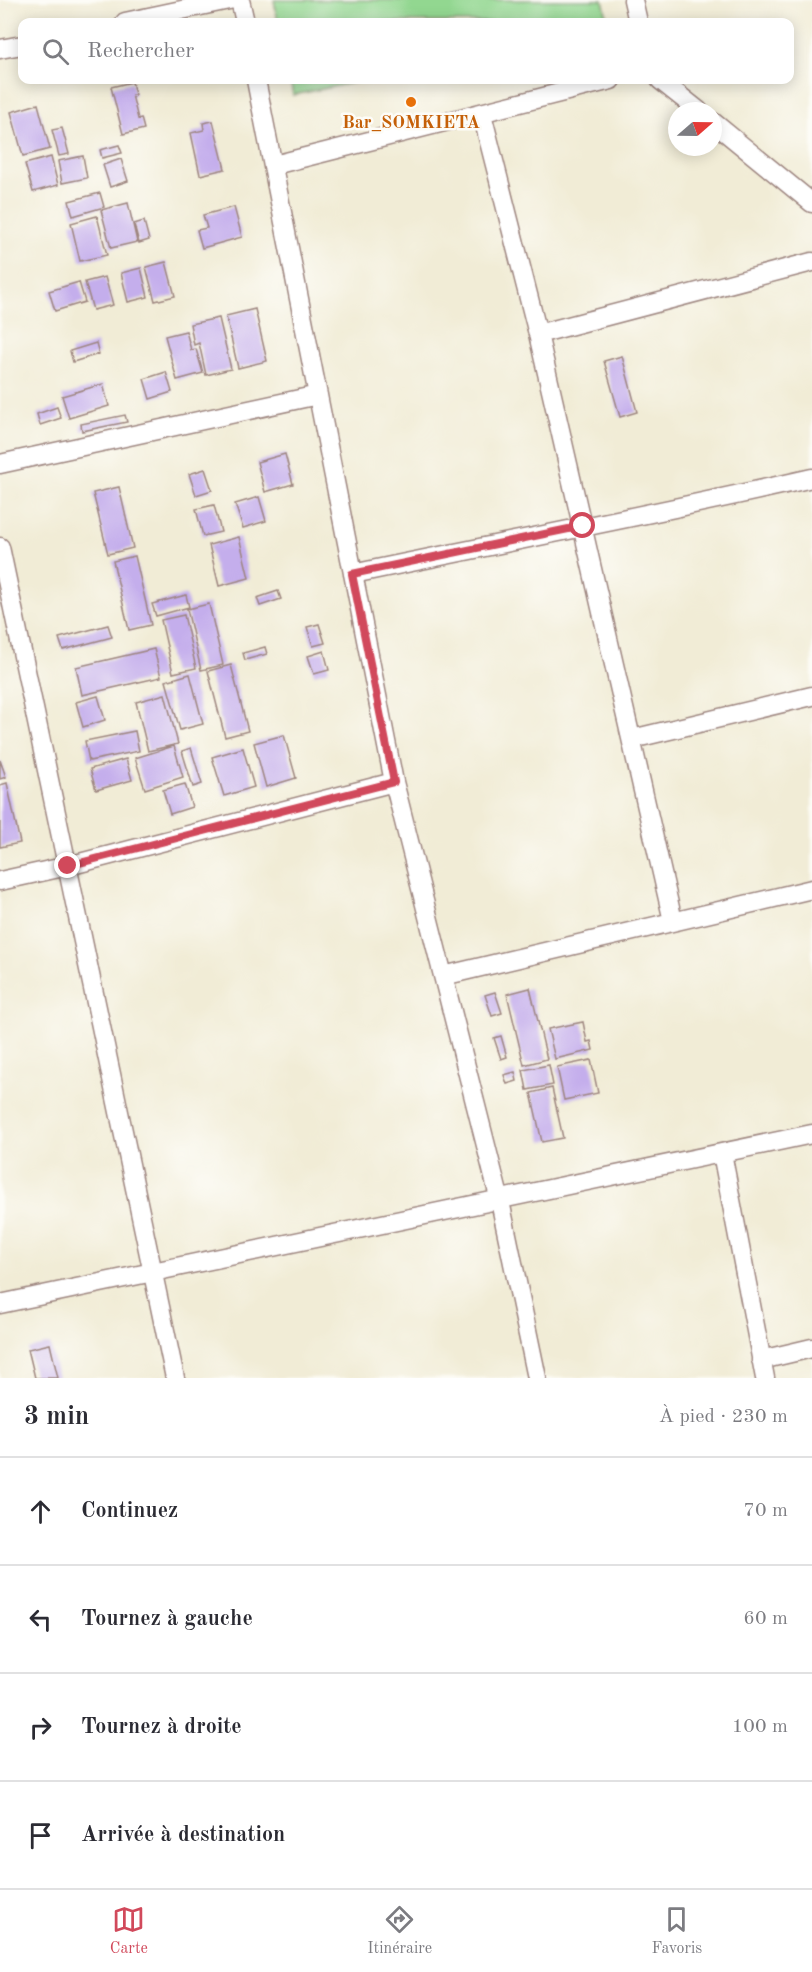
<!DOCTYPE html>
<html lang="fr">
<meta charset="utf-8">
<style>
body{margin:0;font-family:"Old Standard TT",serif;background:#f7f7f7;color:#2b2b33}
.compass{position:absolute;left:668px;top:102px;width:54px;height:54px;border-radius:50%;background:#fff;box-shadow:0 3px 15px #0003;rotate:70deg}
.stop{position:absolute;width:18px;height:18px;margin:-14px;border:4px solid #d1495b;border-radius:50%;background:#fff}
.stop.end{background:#d1495b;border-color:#fff;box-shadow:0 2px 6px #0008}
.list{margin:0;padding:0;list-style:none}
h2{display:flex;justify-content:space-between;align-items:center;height:78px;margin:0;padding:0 24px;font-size:26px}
h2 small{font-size:20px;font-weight:400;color:#7c7c81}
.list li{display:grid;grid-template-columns:39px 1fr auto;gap:18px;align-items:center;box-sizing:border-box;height:108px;padding:0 24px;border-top:2px solid #e1e1e2}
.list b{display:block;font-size:22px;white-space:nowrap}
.list em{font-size:20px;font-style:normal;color:#7c7c81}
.icon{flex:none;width:33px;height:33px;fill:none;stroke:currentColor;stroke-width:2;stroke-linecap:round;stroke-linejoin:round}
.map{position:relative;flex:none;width:812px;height:1378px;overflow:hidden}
.search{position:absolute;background:#fff;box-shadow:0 3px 15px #0003;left:18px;right:18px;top:18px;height:66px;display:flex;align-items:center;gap:15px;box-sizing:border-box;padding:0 21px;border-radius:12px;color:#7c7c81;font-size:22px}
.sheet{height:510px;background:#fff}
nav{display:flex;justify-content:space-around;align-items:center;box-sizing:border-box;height:84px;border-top:2px solid #e1e1e2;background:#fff;font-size:16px;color:#7c7c81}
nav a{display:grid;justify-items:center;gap:3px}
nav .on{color:#d1495b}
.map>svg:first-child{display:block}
.green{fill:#92d790;stroke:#6e7b5e;stroke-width:1.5}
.building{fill:#c4aeec}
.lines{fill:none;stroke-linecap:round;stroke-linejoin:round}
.street-casing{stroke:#9e8680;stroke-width:21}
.street{stroke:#fff;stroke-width:18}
.route{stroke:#d1495b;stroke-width:8}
.food-dot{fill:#e8710a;stroke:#fdfcf7;stroke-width:2}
.labels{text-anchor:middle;stroke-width:5;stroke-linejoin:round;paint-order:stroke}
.food-label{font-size:18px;font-weight:bold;fill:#c56008;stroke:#fdfcf7}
</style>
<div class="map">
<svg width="812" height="1378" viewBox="0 0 812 1378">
<rect width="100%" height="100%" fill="#fdfcf7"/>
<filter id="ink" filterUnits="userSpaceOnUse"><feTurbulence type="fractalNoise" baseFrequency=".0167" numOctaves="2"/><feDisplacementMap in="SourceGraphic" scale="12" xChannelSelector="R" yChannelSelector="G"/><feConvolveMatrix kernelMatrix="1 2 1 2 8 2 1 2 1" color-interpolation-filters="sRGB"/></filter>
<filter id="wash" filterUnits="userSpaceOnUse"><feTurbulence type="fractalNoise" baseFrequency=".008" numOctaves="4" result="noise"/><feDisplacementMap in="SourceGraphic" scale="24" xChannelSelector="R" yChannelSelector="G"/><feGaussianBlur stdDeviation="1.35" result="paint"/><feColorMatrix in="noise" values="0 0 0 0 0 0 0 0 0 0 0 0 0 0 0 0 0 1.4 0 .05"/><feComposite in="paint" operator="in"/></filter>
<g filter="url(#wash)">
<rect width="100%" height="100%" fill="#f1ecd6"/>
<path class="green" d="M 274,0 L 603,0 L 608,22 L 278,22 Z
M 290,80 L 366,80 L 293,95 Z"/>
<g id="blocks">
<path class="building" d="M 132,82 L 135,95 L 132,95 L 138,119 L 141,118 L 144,129 L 123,134 L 111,87 Z
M 38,104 L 50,149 L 23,156 L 11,112 Z
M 213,121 L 225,169 L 200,175 L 191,133 L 204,130 L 203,123 Z
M 62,128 L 69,154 L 59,156 L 52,130 Z
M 119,145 L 122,153 L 102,158 L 100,150 Z
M 83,156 L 87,178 L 62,183 L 58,161 Z
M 51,157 L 58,185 L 33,192 L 25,164 Z
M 121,159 L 128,181 L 110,187 L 103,165 Z
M 100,193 L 104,207 L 73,216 L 69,201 Z
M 128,203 L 137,242 L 111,248 L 101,210 Z
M 234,207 L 242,237 L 202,248 L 197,230 L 207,228 L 203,215 Z
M 97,216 L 107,255 L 80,261 L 71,223 Z
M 144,221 L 149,240 L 139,243 L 134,224 Z
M 166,262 L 175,296 L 155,301 L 146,267 Z
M 141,268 L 148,297 L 128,302 L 121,273 Z
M 105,277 L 113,305 L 93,310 L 85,282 Z
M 79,282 L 85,302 L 55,311 L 49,291 Z
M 255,309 L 267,361 L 238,368 L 226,316 Z
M 219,318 L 231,369 L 206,375 L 199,343 L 194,345 L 190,324 Z
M 186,331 L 191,350 L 196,349 L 203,373 L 177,380 L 165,336 Z
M 96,343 L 99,354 L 73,362 L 70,351 Z
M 622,356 L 637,412 L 620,417 L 604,361 Z
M 166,372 L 172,392 L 150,399 L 144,379 Z
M 103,384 L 109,406 L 69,418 L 62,396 Z
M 57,407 L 61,418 L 40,425 L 37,414 Z
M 125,415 L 127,422 L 82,431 L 81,424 Z
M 285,454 L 293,484 L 265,492 L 257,462 Z
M 205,469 L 212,490 L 196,495 L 189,474 Z
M 119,487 L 133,548 L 108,554 L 93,493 Z
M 259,497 L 266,521 L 243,528 L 235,504 Z
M 214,505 L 221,532 L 203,536 L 196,509 Z
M 239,537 L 249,578 L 219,586 L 209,545 Z
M 135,556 L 151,625 L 129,630 L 113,561 Z
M 278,591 L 281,599 L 260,606 L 257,598 Z
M 186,595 L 189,607 L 156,616 L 152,604 Z
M 209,604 L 223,665 L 201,670 L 187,609 Z
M 184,615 L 196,668 L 173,673 L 161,620 Z
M 319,624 L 325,643 L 313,646 L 307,627 Z
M 108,625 L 112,637 L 63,650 L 59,638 Z
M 265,647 L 267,654 L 245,660 L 243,653 Z
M 154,649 L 161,677 L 82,695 L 76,667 Z
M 324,651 L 329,670 L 314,674 L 308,656 Z
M 231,665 L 248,731 L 225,737 L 208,671 Z
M 190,674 L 203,724 L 180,730 L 166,681 Z
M 165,694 L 178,744 L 148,751 L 136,702 Z
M 98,696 L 105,720 L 83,727 L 76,702 Z
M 135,731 L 139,751 L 89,761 L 85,741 Z
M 284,735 L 296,778 L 266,787 L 254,743 Z
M 174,746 L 183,777 L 145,789 L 135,758 Z
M 191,748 L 202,784 L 193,787 L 182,751 Z
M 243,748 L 254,787 L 224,796 L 212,757 Z
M 126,759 L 132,780 L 96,790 L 90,769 Z
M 0,760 L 6,777 L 0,779 Z
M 7,783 L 20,843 L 0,847 L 0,785 Z
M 185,784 L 192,807 L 170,814 L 163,790 Z
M 530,988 L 547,1059 L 524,1065 L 507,994 Z
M 495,992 L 502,1013 L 492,1016 L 485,995 Z
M 583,1022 L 587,1042 L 591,1041 L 593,1050 L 555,1059 L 548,1029 Z
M 501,1036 L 507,1057 L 501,1059 L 494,1038 Z
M 591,1060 L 598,1093 L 564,1100 L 557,1067 Z
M 549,1065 L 553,1085 L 527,1090 L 523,1070 Z
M 515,1072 L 517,1081 L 507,1084 L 504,1075 Z
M 552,1088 L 563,1138 L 542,1142 L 531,1093 Z
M 50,1344 L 58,1378 L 35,1378 L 28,1349 Z"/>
</g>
</g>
<g filter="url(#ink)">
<use href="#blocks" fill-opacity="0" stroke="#9e8680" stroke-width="1.5"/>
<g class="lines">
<defs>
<path id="street" d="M 240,0 L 245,22
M 633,0 L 638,22
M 125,22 L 229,0
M 0,49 L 22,45
M 256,80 L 394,782 L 500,1201 L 537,1378
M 660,80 L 699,111
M 482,114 L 538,334 L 673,921
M 713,122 L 812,203
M 274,165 L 611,80
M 538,334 L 812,262
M 0,464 L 318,395
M 0,547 L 175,1378
M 353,574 C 506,542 660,513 812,478
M 632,739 L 812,696
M 0,881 L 68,866 L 394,782
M 443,976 L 812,889
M 722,1153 L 765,1378
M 0,1304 L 812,1134
M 761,1360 L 812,1348"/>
</defs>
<use href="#street" class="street-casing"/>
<use href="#street" class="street"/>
</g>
</g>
<g class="lines" filter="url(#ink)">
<path class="route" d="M 68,866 L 394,782 L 352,574 L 583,526"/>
</g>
<circle class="food-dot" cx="411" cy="102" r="6"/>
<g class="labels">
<g class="food-label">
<text x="411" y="128">Bar_SOMKIETA</text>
</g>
</g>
</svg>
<svg class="compass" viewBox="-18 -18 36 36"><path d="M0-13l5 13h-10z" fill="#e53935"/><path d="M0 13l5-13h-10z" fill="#7c7c81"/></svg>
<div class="stop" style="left:583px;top:526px"></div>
<div class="stop end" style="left:68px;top:866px"></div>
<div class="search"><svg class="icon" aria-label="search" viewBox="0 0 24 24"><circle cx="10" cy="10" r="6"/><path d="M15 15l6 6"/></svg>Rechercher</div>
</div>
<section class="sheet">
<h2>3 min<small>À pied · 230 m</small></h2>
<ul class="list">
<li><svg class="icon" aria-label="ahead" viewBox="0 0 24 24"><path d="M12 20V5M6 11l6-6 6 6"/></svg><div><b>Continuez</b></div><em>70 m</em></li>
<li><svg class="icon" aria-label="left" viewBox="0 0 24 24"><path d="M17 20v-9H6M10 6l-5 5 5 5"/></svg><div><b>Tournez à gauche</b></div><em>60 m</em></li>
<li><svg class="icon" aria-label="right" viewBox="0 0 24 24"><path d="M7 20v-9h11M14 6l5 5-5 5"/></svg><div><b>Tournez à droite</b></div><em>100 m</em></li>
<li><svg class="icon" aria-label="arrive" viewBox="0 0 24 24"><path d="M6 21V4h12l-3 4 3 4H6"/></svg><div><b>Arrivée à destination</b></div></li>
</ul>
</section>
<nav>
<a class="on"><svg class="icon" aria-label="map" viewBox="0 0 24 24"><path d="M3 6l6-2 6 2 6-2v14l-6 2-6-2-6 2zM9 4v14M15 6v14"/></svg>Carte</a>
<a><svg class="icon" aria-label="directions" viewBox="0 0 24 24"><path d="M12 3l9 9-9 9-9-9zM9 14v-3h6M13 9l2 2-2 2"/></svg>Itinéraire</a>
<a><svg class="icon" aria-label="saved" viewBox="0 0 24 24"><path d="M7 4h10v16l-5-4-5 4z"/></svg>Favoris</a>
</nav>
